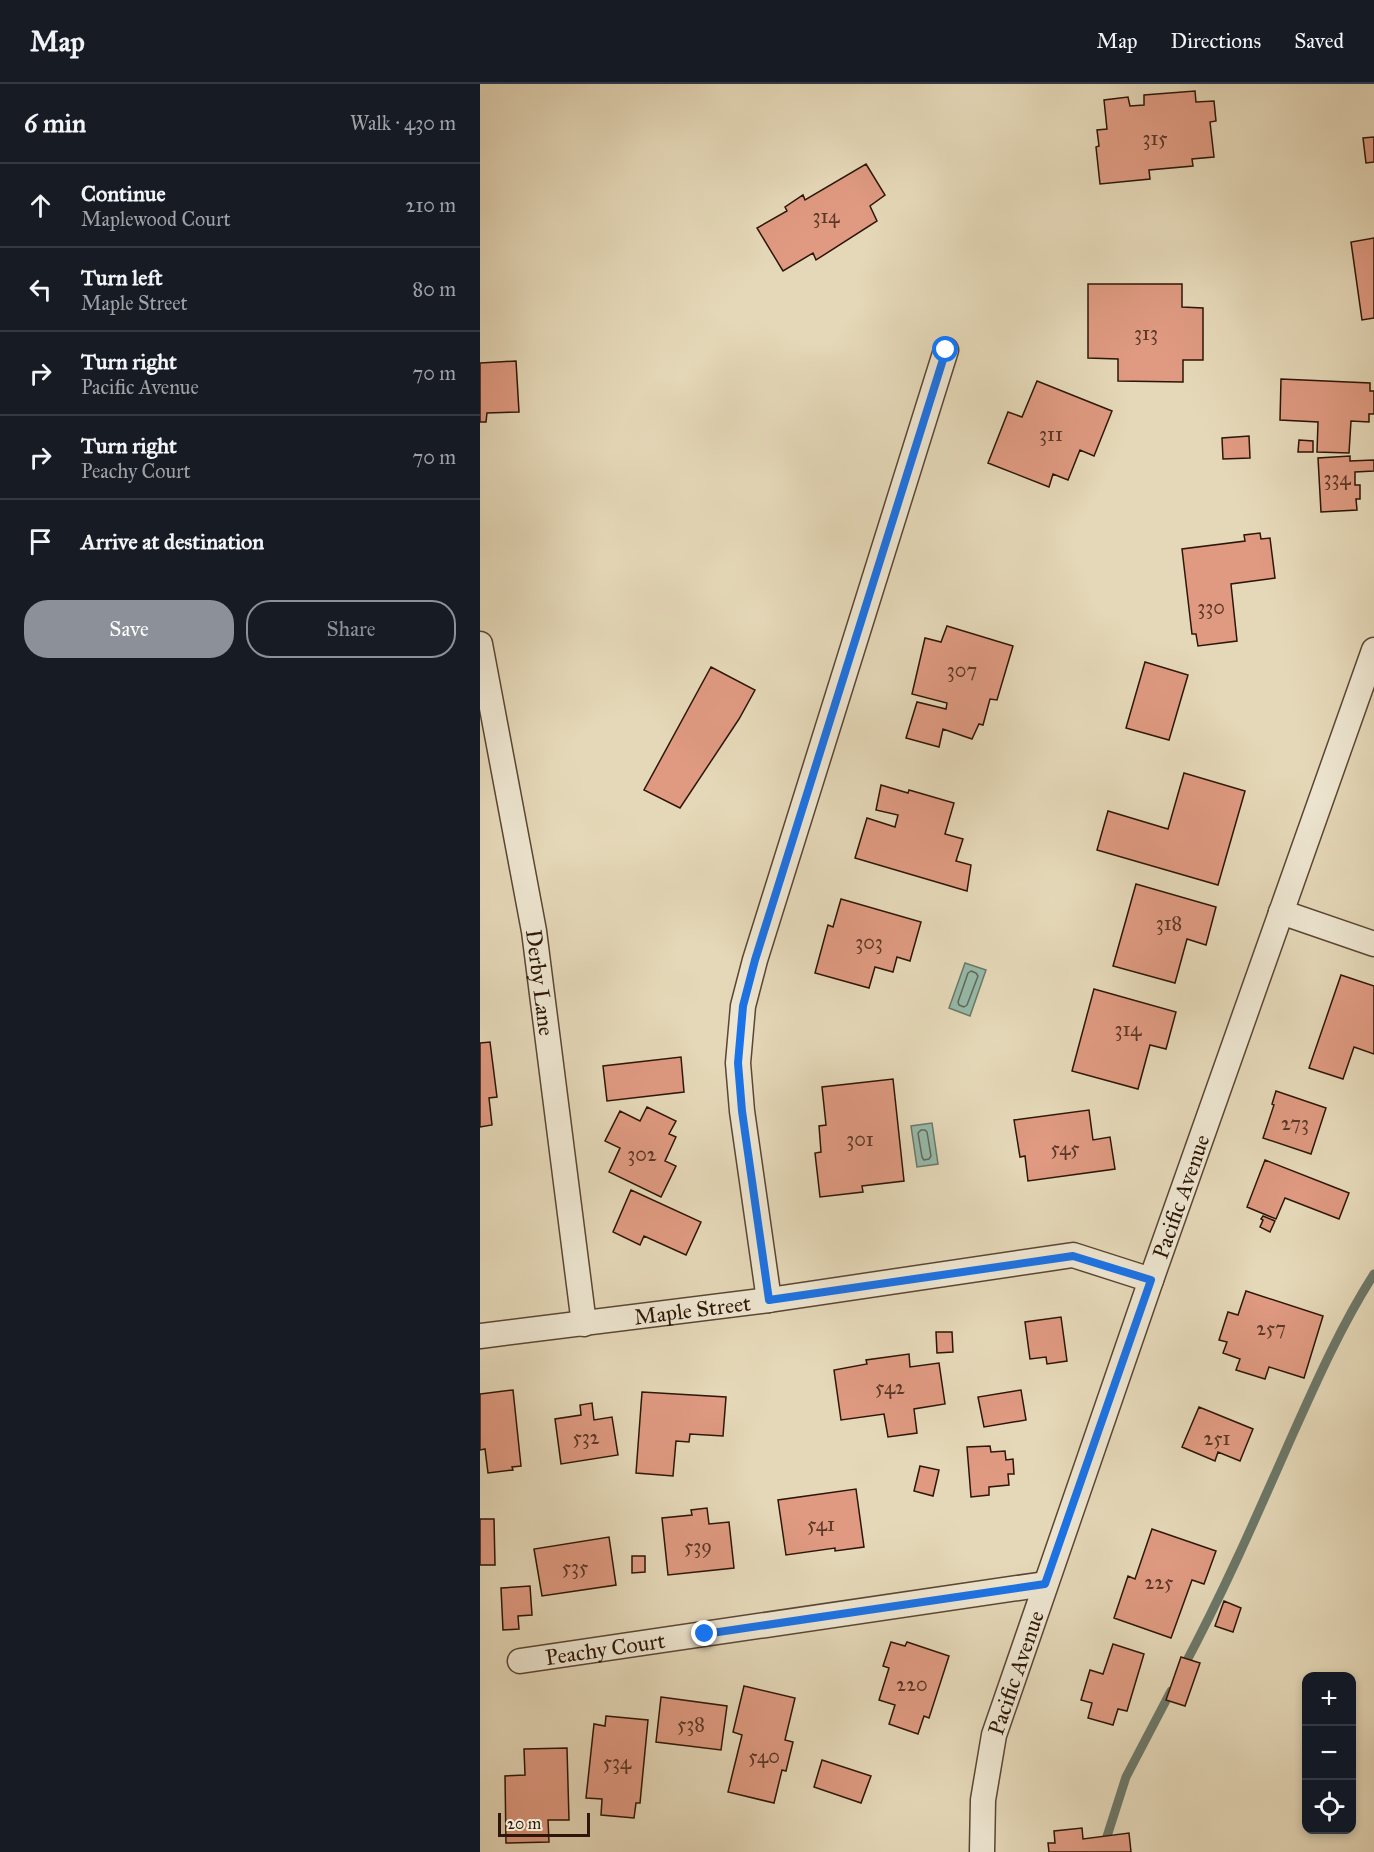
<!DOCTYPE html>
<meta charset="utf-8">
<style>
body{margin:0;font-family:"IM FELL Great Primer",serif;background:#242831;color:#f1f3f6}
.controls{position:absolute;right:18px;bottom:18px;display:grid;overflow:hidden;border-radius:12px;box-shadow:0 3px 9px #0003}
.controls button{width:54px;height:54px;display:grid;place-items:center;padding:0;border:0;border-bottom:2px solid #363941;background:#171b24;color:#f1f3f6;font:30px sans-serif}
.scale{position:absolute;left:18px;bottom:15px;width:92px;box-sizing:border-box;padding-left:6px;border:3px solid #2d1607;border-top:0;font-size:16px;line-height:21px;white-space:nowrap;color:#2d1607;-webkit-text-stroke:4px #eee6d1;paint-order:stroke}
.stop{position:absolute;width:18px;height:18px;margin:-14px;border:4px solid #1a73e8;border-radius:50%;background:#fff}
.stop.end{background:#1a73e8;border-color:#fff;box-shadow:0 2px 6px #0008}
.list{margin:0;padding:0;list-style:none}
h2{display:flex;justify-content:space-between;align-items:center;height:78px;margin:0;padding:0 24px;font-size:26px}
h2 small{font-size:20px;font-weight:400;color:#9ea1a6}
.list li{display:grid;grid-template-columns:39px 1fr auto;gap:18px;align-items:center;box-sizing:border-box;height:84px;padding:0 24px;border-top:2px solid #363941}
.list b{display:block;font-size:22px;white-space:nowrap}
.list p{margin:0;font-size:20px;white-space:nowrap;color:#9ea1a6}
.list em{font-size:20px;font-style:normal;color:#9ea1a6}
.actions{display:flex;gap:12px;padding:18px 24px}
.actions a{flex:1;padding:14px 0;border:2px solid #8c9099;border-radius:24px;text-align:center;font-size:21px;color:#8c9099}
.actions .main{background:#8c9099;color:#fff}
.icon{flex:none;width:33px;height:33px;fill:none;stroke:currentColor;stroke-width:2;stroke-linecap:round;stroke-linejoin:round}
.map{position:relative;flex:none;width:894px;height:1768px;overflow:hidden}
header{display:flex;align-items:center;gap:36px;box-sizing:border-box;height:84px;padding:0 30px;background:#171b24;border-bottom:2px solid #363941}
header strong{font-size:28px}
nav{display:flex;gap:33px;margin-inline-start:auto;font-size:21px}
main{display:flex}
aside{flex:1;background:#171b24}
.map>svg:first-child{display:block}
.water{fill:#96baaa;stroke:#6c7869;stroke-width:1.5}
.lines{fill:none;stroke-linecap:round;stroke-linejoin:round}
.shore{stroke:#626858;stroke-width:1.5}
.stream{stroke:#6c7869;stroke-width:9}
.building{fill:#df9a81;stroke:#2d1607;stroke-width:1.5}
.street-casing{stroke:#5b4633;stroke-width:27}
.street{stroke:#eee6d1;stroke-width:24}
.route{stroke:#1a73e8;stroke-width:8}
.labels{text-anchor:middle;stroke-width:4.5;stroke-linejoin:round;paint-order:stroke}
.number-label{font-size:20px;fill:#5a3726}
.street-label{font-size:22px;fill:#2d1607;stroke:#eee6d1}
</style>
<header>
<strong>Map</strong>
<nav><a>Map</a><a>Directions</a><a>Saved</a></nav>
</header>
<main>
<aside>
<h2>6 min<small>Walk · 430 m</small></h2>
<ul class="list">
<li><svg class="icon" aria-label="ahead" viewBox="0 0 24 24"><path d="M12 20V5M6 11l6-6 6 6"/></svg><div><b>Continue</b><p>Maplewood Court</p></div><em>210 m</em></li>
<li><svg class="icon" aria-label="left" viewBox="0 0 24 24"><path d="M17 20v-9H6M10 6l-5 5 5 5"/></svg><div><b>Turn left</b><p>Maple Street</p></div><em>80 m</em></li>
<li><svg class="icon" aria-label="right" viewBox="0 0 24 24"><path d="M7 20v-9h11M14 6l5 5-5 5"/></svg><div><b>Turn right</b><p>Pacific Avenue</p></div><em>70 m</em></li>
<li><svg class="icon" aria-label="right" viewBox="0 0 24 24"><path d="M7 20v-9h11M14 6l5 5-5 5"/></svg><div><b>Turn right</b><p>Peachy Court</p></div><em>70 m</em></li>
<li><svg class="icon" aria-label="arrive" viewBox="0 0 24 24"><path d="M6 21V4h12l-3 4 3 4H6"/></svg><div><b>Arrive at destination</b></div></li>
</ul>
<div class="actions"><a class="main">Save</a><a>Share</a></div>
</aside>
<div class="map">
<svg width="894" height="1768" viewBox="0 0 894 1768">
<rect width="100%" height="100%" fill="#e5d8b8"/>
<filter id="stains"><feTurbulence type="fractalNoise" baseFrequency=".00333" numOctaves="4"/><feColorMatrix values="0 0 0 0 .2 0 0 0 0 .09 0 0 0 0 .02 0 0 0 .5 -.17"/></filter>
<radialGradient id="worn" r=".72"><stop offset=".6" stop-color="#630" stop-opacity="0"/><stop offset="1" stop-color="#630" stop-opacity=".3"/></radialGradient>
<path class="water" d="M 485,879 L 506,886 L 490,932 L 469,924 Z
M 452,1039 L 458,1080 L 437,1083 L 431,1042 Z"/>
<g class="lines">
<path class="shore" d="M 491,887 L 496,889 L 498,892 L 487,921 L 484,923 L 479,921 L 478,918 L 488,889 Z
M 441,1046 L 445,1046 L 447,1048 L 451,1072 L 449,1075 L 444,1076 L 442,1073 L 438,1049 Z"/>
<path class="stream" d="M 703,1584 C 742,1511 775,1436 808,1361 C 834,1303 860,1243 894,1190
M 622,1768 L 646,1693 L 691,1607"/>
</g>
<path class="building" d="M 715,7 L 716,18 L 734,17 L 736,37 L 730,38 L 734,73 L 712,75 L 713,82 L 669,86 L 670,95 L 620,100 L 616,63 L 619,62 L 617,46 L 627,45 L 624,16 L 648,13 L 650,22 L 664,21 L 664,11 Z
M 894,53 L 894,78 L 886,79 L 883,54 Z
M 386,80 L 405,111 L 390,122 L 397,137 L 336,176 L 333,169 L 303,187 L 277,144 L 307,127 L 305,123 L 323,111 L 325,116 Z
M 894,154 L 894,234 L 882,236 L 871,158 Z
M 608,200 L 702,200 L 702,223 L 723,224 L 723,276 L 703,276 L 703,298 L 638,297 L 638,275 L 608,274 Z
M 36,277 L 39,328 L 7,329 L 6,338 L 0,338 L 0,279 Z
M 801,295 L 890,299 L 890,307 L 894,307 L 894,330 L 889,330 L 889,338 L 871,337 L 869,369 L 837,368 L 838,338 L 800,336 Z
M 557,297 L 632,327 L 614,372 L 600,366 L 588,396 L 573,390 L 569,403 L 508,379 L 528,328 L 542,333 Z
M 769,352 L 770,374 L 743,375 L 742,354 Z
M 819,356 L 833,357 L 833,368 L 818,368 Z
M 870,372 L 870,377 L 894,376 L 894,387 L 875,388 L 875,401 L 880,401 L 880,415 L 876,415 L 877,426 L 841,428 L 838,374 Z
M 780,449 L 781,455 L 790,454 L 795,494 L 751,500 L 757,557 L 718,562 L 716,550 L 712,550 L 702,465 L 765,457 L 764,451 Z
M 467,542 L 533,562 L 517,616 L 510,615 L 503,641 L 499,640 L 492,655 L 463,645 L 459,663 L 426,654 L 437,618 L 466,625 L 467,619 L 432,610 L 445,554 L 461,558 Z
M 665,578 L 708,591 L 689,656 L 646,644 Z
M 231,583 L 275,606 L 259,635 L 200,724 L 164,706 Z
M 704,689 L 765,707 L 738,801 L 617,766 L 628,727 L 688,745 Z
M 401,701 L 428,709 L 429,706 L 474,719 L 465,750 L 483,755 L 476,777 L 491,781 L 487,807 L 375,774 L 387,734 L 415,743 L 418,731 L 396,726 Z
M 656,800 L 736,823 L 726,861 L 707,855 L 695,899 L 633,882 Z
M 361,815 L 441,838 L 430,877 L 417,873 L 413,888 L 395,883 L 389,904 L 335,889 L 348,841 L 353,843 Z
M 861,891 L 894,902 L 894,970 L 874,963 L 863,995 L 829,984 Z
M 614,905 L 696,928 L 686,965 L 670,961 L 658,1005 L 592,987 Z
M 10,958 L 17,1013 L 9,1014 L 12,1041 L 0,1043 L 0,959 Z
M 201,973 L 204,1008 L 127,1017 L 123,982 Z
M 413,995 L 424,1097 L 382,1102 L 383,1108 L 340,1113 L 335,1069 L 341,1068 L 339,1042 L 346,1041 L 342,1003 Z
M 796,1007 L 846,1024 L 831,1070 L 783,1054 L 794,1021 L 792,1020 Z
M 167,1023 L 196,1037 L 189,1050 L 196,1053 L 185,1077 L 196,1082 L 181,1113 L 129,1088 L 140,1064 L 125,1057 L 140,1027 L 160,1037 Z
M 609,1026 L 613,1056 L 630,1053 L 635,1085 L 548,1097 L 545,1072 L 540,1073 L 534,1036 Z
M 785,1076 L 869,1109 L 859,1135 L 805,1114 L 796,1135 L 767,1123 Z
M 151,1106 L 221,1138 L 206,1171 L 164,1152 L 160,1161 L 133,1148 Z
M 783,1132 L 795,1137 L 790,1148 L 780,1143 L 783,1136 L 781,1135 Z
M 766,1207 L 843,1232 L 824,1294 L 789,1283 L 785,1295 L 756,1286 L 760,1275 L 743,1269 L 747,1258 L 739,1256 L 748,1228 L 758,1231 Z
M 581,1233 L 587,1277 L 567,1280 L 566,1273 L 550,1275 L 545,1238 Z
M 456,1248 L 472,1248 L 473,1268 L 457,1269 Z
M 429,1270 L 430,1283 L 459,1279 L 465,1320 L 434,1325 L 437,1349 L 408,1353 L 404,1330 L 361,1336 L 354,1286 L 387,1280 L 386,1276 Z
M 33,1306 L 41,1382 L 32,1383 L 33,1386 L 8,1389 L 5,1365 L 0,1366 L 0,1310 Z
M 541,1306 L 546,1336 L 504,1343 L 498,1313 Z
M 162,1308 L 246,1313 L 243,1352 L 210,1350 L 209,1358 L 196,1357 L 193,1392 L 156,1389 Z
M 112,1319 L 114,1336 L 132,1333 L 138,1371 L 81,1380 L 75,1335 L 101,1331 L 100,1321 Z
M 719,1323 L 773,1345 L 760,1377 L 738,1368 L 735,1377 L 702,1363 Z
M 510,1362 L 511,1368 L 525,1367 L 526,1376 L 533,1375 L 534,1390 L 528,1390 L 529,1401 L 509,1403 L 509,1411 L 491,1413 L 487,1363 Z
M 440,1382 L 459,1386 L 453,1412 L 434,1407 Z
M 376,1405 L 384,1463 L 355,1467 L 355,1464 L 306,1471 L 298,1416 Z
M 227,1424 L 229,1440 L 249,1438 L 254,1484 L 188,1491 L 182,1434 L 212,1431 L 211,1426 Z
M 0,1435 L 14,1435 L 15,1481 L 0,1481 Z
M 672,1445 L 736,1467 L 724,1500 L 712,1496 L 691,1554 L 634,1534 L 648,1492 L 655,1495 Z
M 129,1453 L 136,1501 L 62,1512 L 54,1465 Z
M 152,1472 L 165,1472 L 165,1488 L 152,1489 Z
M 50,1502 L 52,1531 L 38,1532 L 39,1545 L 23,1546 L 21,1504 Z
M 744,1517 L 761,1524 L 753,1548 L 735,1542 Z
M 411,1558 L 425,1562 L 427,1558 L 469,1572 L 449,1634 L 444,1632 L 438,1650 L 409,1640 L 415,1621 L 399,1616 L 409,1584 L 403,1582 Z
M 633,1560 L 664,1570 L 647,1627 L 638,1625 L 633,1641 L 608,1634 L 612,1619 L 601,1616 L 610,1586 L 623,1590 Z
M 701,1573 L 720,1579 L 705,1622 L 686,1616 Z
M 264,1602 L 315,1614 L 305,1656 L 313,1658 L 306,1687 L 302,1686 L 294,1719 L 248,1708 L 262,1651 L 253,1648 Z
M 181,1613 L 247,1622 L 241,1666 L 176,1658 Z
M 126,1632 L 168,1636 L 160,1719 L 156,1719 L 154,1734 L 121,1731 L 122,1715 L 106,1714 L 114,1640 L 125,1642 Z
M 87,1664 L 89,1736 L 68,1736 L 69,1758 L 26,1759 L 25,1692 L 45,1691 L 44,1665 Z
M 342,1676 L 391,1692 L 381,1719 L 334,1703 Z
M 602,1744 L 603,1755 L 649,1749 L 651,1768 L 569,1768 L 568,1759 L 575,1759 L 574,1747 Z"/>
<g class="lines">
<defs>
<g id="street">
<path id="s1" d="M 0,560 L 54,847 L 104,1240"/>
<path d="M 801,828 L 894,860"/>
<path d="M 289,1216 L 262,1027 L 258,979 L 263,922 L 275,876 L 466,266"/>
<path id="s2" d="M 0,1252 L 289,1216 L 593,1171 L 671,1196"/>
<path id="s3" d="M 40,1577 L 565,1500"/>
<path id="s4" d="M 502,1768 L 503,1716 L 514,1651 L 671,1196 L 894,566"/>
</g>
</defs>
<use href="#street" class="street-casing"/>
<use href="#street" class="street"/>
</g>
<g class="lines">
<path class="route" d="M 225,1550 L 565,1500 L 671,1196 L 593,1172 L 289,1216 L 262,1027 L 258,979 L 263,922 L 275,876 L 466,266"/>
</g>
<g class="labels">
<g class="number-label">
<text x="675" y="61">315</text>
<text x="346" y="139">314</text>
<text x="666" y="256">313</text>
<text x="571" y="357">311</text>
<text x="857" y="401">334</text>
<text x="731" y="530">330</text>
<text x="482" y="593">307</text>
<text x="689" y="846">318</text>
<text x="389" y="865">303</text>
<text x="648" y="952">314</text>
<text x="815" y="1046">273</text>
<text x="380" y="1062">301</text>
<text x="585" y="1071">545</text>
<text x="162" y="1077">302</text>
<text x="791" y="1251">257</text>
<text x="410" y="1310">542</text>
<text x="106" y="1360">532</text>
<text x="737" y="1361">251</text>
<text x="341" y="1447">541</text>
<text x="218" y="1469">539</text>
<text x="95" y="1490">535</text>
<text x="679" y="1505">225</text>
<text x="432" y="1607">220</text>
<text x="211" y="1647">538</text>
<text x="284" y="1679">540</text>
<text x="137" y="1685">534</text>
</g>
<g class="street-label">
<text dy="8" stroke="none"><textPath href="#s1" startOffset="344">Derby Lane</textPath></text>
<text dy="8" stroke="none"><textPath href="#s4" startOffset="688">Pacific Avenue</textPath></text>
<text dy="8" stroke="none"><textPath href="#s2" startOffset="214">Maple Street</textPath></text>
<text dy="8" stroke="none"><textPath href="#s3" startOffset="86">Peachy Court</textPath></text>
<text dy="8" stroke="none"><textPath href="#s4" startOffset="184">Pacific Avenue</textPath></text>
</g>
</g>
<rect width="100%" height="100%" filter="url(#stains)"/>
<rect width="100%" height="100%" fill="url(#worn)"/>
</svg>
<div class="controls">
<button>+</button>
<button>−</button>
<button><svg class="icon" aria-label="locate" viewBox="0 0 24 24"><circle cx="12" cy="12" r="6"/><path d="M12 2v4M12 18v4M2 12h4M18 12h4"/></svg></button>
</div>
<div class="scale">20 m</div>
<div class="stop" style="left:466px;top:266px"></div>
<div class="stop end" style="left:225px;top:1550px"></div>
</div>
</main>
